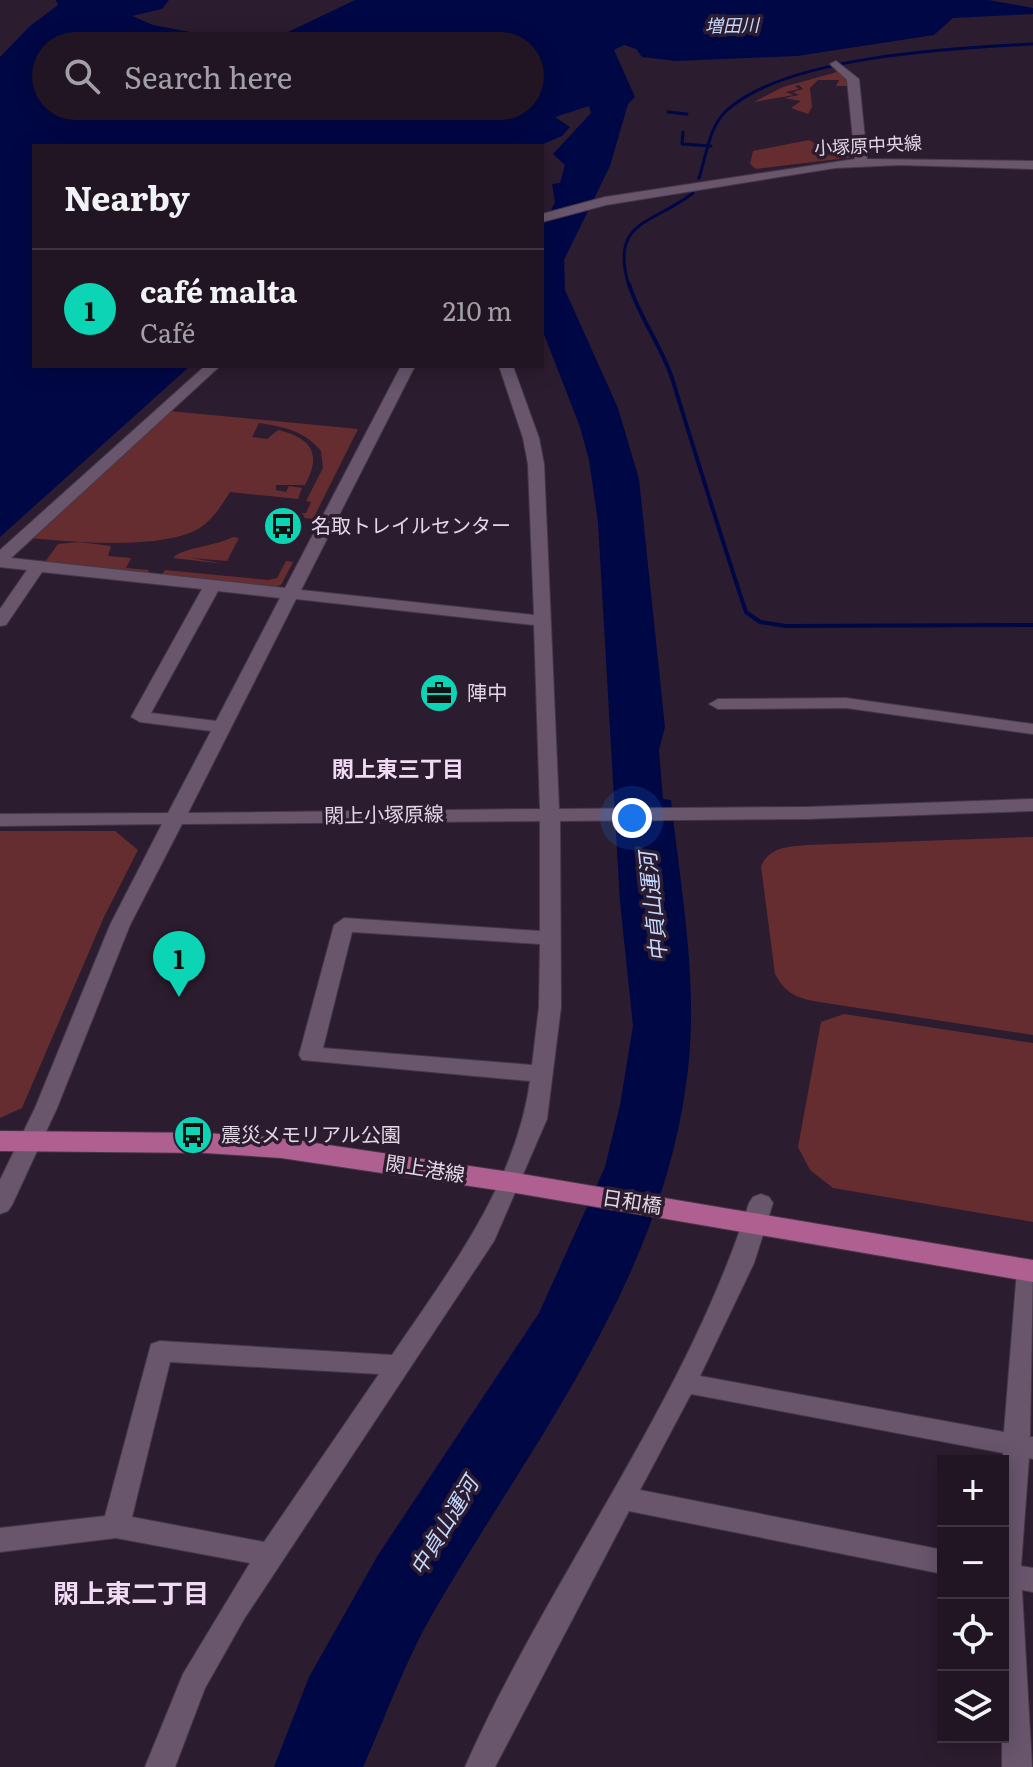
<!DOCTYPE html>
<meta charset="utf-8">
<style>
body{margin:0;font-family:Literata,"Noto Sans JP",serif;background:#291e2b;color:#f1f3f6}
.controls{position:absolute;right:24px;bottom:24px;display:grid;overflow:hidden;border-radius:0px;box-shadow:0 4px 20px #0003}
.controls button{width:72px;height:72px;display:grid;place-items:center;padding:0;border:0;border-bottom:2px solid #3e3441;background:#211523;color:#f1f3f6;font:40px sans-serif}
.you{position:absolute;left:632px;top:818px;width:28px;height:28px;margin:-20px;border:6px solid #fff;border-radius:50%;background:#1a73e8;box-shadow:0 0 0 12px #1a73e833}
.badge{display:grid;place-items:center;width:52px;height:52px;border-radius:50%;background:#0cd5b5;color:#111;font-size:26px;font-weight:700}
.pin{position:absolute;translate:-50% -66px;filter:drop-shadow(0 2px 4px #0008)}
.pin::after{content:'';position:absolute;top:42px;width:28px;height:24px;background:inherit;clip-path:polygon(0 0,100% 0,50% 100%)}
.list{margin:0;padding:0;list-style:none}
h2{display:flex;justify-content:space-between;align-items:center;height:104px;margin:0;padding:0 32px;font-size:34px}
h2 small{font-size:26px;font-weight:400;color:#a29fa6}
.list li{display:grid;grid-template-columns:52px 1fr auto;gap:24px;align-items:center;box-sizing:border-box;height:120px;padding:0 32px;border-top:2px solid #3e3441}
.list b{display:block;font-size:30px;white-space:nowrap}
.list p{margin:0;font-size:26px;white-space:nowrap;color:#a29fa6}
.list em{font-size:26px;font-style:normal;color:#a29fa6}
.icon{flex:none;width:44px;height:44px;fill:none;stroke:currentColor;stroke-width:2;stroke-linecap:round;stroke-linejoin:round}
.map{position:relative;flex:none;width:1033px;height:1767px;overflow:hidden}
.search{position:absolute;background:#211523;box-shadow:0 4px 20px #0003;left:32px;top:32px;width:512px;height:88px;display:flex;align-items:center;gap:20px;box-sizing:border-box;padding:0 28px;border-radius:44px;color:#a29fa6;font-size:30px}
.panel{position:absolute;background:#211523;box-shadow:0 4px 20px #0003;left:32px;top:144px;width:512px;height:224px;border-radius:0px}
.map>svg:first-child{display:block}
.green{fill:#652d30}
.water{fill:#000745}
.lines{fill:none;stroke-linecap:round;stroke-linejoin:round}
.stream-far1{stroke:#000745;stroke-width:3}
.stream{stroke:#000745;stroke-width:4}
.minor-casing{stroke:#453848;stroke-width:2}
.major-casing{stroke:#453848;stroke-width:2}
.minor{fill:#69566d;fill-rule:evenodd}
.major{fill:#b06090;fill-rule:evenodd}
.labels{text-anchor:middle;stroke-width:7;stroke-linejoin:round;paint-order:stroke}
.far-water-label{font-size:18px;font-style:italic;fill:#c4d9ff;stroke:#2c1c2f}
.far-street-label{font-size:18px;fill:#e2d7e4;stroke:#2c1c2f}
.poi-label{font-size:20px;fill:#e2d7e4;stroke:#2c1c2f;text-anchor:start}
.street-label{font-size:20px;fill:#e2d7e4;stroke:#2c1c2f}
.neighbourhood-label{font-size:22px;font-weight:bold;fill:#f0daf4;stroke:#2c1c2f}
.water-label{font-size:22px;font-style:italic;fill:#c4d9ff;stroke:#2c1c2f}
.near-neighbourhood-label{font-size:26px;font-weight:bold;fill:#f0daf4;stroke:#2c1c2f}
</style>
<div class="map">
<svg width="1033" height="1767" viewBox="0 0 1033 1767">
<rect width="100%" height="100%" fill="#2c1c2f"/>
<path class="green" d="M 837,72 L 846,75 L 848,86 L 836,86 L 839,80 L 818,80 L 810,88 L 812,107 L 808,114 L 791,108 L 801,101 L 784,98 L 799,95 L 793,92 L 803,89 L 799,85 L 795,86 L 799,89 L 785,92 L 794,95 L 754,102 L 783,87 Z
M 809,140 L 824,148 L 853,153 L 855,157 L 756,169 L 750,164 L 753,151 Z
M 169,411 L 358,429 L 313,519 L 305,518 L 302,513 L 306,513 L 311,502 L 306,501 L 323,468 L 321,451 C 305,431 284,427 259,423 L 252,437 L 267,439 L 278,430 C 312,438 322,454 305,485 L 276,485 L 276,490 L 286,492 L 289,486 L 302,488 L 298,499 L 230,492 C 221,506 213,520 198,529 C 160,550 74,542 29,538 Z
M 233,537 L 239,538 L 227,561 L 191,558 L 225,564 L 173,558 C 181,548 216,546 233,537 Z
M 79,542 L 111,546 L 108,556 L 131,558 L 126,568 L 149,570 L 147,574 L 45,562 L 58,544 Z
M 286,561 L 293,562 L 281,585 L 274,587 L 161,576 L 165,570 L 268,580 L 277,578 Z
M 0,831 L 115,831 L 138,850 L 104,917 L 22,1108 L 0,1118 Z
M 1033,837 L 1033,1035 L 813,1001 C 794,997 784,991 775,974 L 761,866 C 770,847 787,847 807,845 Z
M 844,1014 L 1033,1043 L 1033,1222 L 833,1188 L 810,1170 L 798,1147 L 821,1022 Z"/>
<path class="water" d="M 56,0 L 169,0 L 162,9 L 132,16 L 153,25 L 242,42 L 245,46 L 46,46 L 46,106 L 530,106 L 530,46 L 259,46 L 355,0 L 988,0 L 1033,8 L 1033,14 L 953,18 L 934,35 L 797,56 L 676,61 L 642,57 L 636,49 L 624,45 L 614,50 L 635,97 L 628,104 L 610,166 L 564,260 L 565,290 L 618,408 L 639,479 L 665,727 L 659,750 L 663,799 L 671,800 C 680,884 697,973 689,1059 C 669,1272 537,1434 433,1613 C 405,1661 386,1716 363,1767 L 274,1767 L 309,1677 L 378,1555 L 539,1313 L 605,1167 L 620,1105 L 633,1026 L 620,902 L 598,522 L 589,460 L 580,427 L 542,329 L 542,228 L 555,202 L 552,184 L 560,183 L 565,165 L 553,154 L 591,113 L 589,106 L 555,117 L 570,127 L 562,136 L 538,146 L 34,146 L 34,366 L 190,366 L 0,537 L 0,57 L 30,26 L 58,5 Z"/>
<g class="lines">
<path class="stream-far1" d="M 668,112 L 687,114
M 683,132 L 682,144 L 711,146
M 699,178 C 706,157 709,127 726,111 C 786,56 954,48 1033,44
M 629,286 C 609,220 652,225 693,193"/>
<path class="stream" d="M 629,284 C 639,317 661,345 672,378 C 696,456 720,534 746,612 L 760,622 L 786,626 L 1033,625"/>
<defs>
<path id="minor" d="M 836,61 L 859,79 L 867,159 L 1033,161 L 1033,169 L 899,165 L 835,168 L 606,205 L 542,222 L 542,214 L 605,197 L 855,159 L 847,80 L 830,64 Z
M 205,366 L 220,366 L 11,558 L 285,588 L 401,366 L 415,366 L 301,590 L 534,615 L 528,464 L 523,438 L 499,366 L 513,366 L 539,438 L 544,464 L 559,809 L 807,807 L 1033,799 L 1033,811 L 807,819 L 560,821 L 561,1007 L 547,1119 L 494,1241 L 244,1619 L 205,1688 L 175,1767 L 145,1767 L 183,1674 L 250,1563 L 116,1538 L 0,1552 L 0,1528 L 105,1516 L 151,1344 L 160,1341 L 392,1355 C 449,1271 516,1184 530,1081 L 302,1060 L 299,1055 L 334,925 L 344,918 L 540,931 L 540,821 L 182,824 L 130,925 L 57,1108 L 12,1205 L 8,1211 L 0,1214 L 0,1180 L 35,1108 L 110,925 L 162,824 L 0,826 L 0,814 L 168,813 L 211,731 L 140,722 L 131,717 L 202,589 L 42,572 L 6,625 L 0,626 L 0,609 L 27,570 L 0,567 L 0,550 ZM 218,591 L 280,598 L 216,721 L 151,713 ZM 296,599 L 534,625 L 540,809 L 188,813 ZM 352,932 L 540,944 L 539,1007 L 532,1065 L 323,1048 ZM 170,1362 L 379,1374 L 264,1542 L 132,1517 Z
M 846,698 L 1033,724 L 1033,734 L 846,708 L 718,709 L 709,704 L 718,699 Z
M 761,1194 L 769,1197 L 773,1203 L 754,1263 L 700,1376 L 1004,1432 L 1017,1270 L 1020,1263 L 1033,1262 L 1030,1437 L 1033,1437 L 1033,1459 L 1029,1458 L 1021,1566 L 1033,1568 L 1033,1592 L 1022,1590 L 1032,1767 L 1002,1767 L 1003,1453 L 691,1394 L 640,1490 L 943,1550 L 943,1574 L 629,1511 L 495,1767 L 465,1767 C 550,1575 685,1404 749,1203 L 753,1197 Z"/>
<path id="major" d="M 0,1131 L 205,1133 L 281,1138 L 510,1172 L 1033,1260 L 1033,1282 L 510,1192 L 281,1158 L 205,1153 L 0,1151 Z"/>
</defs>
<use href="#minor" class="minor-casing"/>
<use href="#major" class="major-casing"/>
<use href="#minor" class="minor"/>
<use href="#major" class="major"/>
</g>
<defs>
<symbol id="bus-disc" viewBox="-11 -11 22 22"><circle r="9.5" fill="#0cd5b5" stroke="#2c1c2f"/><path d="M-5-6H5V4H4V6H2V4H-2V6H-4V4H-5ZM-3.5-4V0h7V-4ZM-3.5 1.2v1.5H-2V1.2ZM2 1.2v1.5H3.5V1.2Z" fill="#111"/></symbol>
<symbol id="office-disc" viewBox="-11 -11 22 22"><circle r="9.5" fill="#0cd5b5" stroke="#2c1c2f"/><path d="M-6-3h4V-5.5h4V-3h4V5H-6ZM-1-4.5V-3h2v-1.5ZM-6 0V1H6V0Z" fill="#111"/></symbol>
</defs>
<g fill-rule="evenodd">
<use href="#bus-disc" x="261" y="504" width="44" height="44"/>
<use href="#office-disc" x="417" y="671" width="44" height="44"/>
<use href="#bus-disc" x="171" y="1113" width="44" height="44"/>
</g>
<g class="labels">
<g class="far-water-label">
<text transform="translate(732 26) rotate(-1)" y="6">増田川</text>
</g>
<g class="far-street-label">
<text transform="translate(868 146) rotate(-3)" y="6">小塚原中央線</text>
</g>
<g class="poi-label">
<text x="311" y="533">名取トレイルセンター</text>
<text x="467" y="700">陣中</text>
<text x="221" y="1142">震災メモリアル公園</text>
</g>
<g class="street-label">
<text transform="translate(384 815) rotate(-1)" y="7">閖上小塚原線</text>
<text transform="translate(425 1169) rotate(9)" y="7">閖上港線</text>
<text transform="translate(632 1202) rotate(9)" y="7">日和橋</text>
</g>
<g class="neighbourhood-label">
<text x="398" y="777">閖上東三丁目</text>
</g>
<g class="water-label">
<text transform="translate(653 907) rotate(-96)" y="8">中貞山運河</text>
<text transform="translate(444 1526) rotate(-59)" y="8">中貞山運河</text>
</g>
<g class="near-neighbourhood-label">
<text x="131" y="1603">閖上東二丁目</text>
</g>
</g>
</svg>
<div class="controls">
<button>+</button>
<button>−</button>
<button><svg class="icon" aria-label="locate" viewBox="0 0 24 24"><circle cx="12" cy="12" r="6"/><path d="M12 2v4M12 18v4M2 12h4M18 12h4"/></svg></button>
<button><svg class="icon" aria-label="layers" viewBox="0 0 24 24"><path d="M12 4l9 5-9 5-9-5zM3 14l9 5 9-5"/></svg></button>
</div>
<div class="you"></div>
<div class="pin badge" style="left:179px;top:997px">1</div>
<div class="search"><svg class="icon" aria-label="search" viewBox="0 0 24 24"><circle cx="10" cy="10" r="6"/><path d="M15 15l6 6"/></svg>Search here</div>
<section class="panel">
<h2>Nearby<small></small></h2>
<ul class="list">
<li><span class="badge">1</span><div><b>café malta</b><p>Café</p></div><em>210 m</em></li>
</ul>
</section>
</div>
